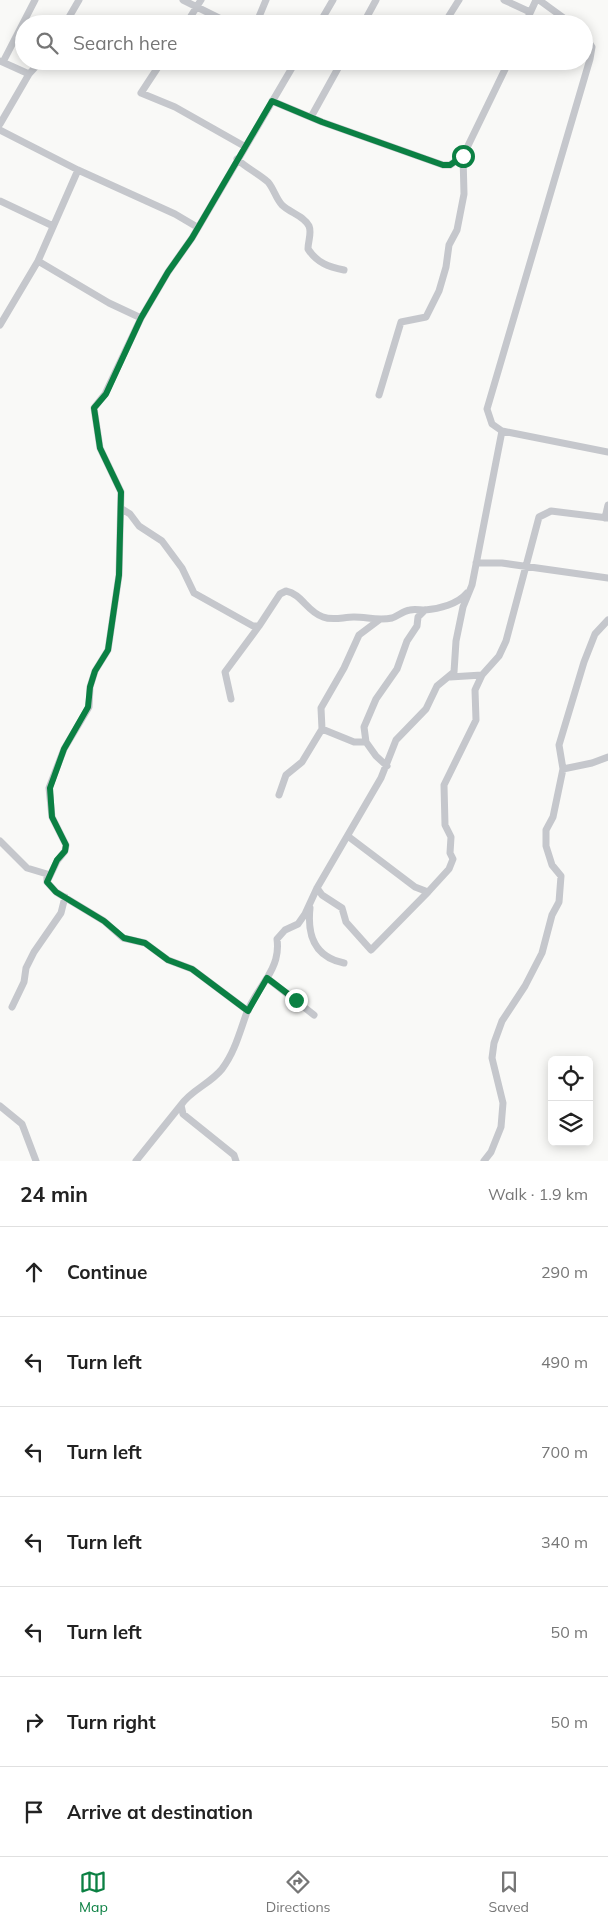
<!DOCTYPE html>
<meta charset="utf-8">
<style>
body{margin:0;font-family:Mulish,sans-serif;background:#f6f6f6;color:#222}
.controls{position:absolute;right:15px;bottom:15px;display:grid;overflow:hidden;border-radius:8px;box-shadow:0 2px 12px #0003}
.controls button{width:45px;height:45px;display:grid;place-items:center;padding:0;border:0;border-bottom:1px solid #e0e0e0;background:#fff;color:#222;font:25px sans-serif}
.stop{position:absolute;width:15px;height:15px;margin:-11px;border:4px solid #0b8043;border-radius:50%;background:#fff}
.stop.end{background:#0b8043;border-color:#fff;box-shadow:0 1px 5px #0008}
.list{margin:0;padding:0;list-style:none}
h2{display:flex;justify-content:space-between;align-items:center;height:65px;margin:0;padding:0 20px;font-size:21px}
h2 small{font-size:16px;font-weight:400;color:#767676}
.list li{display:grid;grid-template-columns:32px 1fr auto;gap:15px;align-items:center;box-sizing:border-box;height:90px;padding:0 20px;border-top:1px solid #e0e0e0}
.list b{display:block;font-size:19px;white-space:nowrap}
.list em{font-size:16px;font-style:normal;color:#767676}
.icon{flex:none;width:28px;height:28px;fill:none;stroke:currentColor;stroke-width:2;stroke-linecap:round;stroke-linejoin:round}
.map{position:relative;flex:none;width:608px;height:1161px;overflow:hidden}
.search{position:absolute;background:#fff;box-shadow:0 2px 12px #0003;left:15px;right:15px;top:15px;height:55px;display:flex;align-items:center;gap:12px;box-sizing:border-box;padding:0 18px;border-radius:28px;color:#767676;font-size:19px}
.sheet{height:695px;background:#fff}
nav{display:flex;justify-content:space-around;align-items:center;box-sizing:border-box;height:70px;border-top:1px solid #e0e0e0;background:#fff;font-size:14px;color:#767676}
nav a{display:grid;justify-items:center;gap:2px}
nav .on{color:#0b8043}
.map>svg:first-child{display:block}
.lines{fill:none;stroke-linecap:round;stroke-linejoin:round}
.minor{stroke:#c5c7cc;stroke-width:7}
.route{stroke:#0b8043;stroke-width:6}
</style>
<div class="map">
<svg width="608" height="1161" viewBox="0 0 608 1161">
<rect width="100%" height="100%" fill="#f9f9f7"/>
<g class="lines">
<path class="minor" d="M 183,0 L 231,24
M 504,0 L 530,12
M 539,0 L 572,24
M 447,19 L 459,0
M 65,24 L 79,0
M 186,24 L 201,0
M 256,24 L 266,0
M 319,24 L 333,0
M 363,24 L 376,0
M 525,24 L 536,0
M 0,61 L 29,74
M 162,61 L 141,93 L 175,107 L 244,146
M 3,62 L 35,0
M 272,101 L 322,122 L 443,165 L 450,165 L 463,156 L 509,61
M 311,117 L 342,61
M 0,124 L 29,74 L 41,61
M 0,130 L 78,170 L 175,214 L 197,227
M 237,159 C 246,168 258,173 268,182 C 274,189 276,199 282,205 C 290,213 303,215 309,226 C 312,233 308,241 308,249 C 317,263 329,267 344,270
M 0,201 L 53,226
M 38,261 L 78,170
M 0,325 L 38,261 L 109,303 L 141,318
M 379,395 L 401,322 L 426,317 L 439,291 L 446,267 L 449,245 L 457,230 L 464,194 L 463,156
M 502,431 L 608,452
M 122,509 L 130,514 L 139,526 L 162,541 L 182,568 L 194,593 L 253,626 L 259,626 L 280,594 L 286,591 C 302,594 307,612 323,617 C 333,621 343,617 354,617 C 367,617 378,621 392,618 C 398,616 403,611 410,610 C 414,609 420,610 425,610 C 439,609 458,604 467,593
M 605,518 L 608,505
M 476,563 L 502,563 L 608,578
M 450,677 L 482,675 L 499,656 L 506,641 L 539,517 L 551,511 L 608,518
M 231,699 L 225,672 L 259,626
M 322,729 L 354,742 L 366,742
M 387,766 L 376,756 L 366,742 L 364,727 L 376,699 L 397,669 L 407,641 L 417,626 L 418,617 L 425,610
M 563,769 L 592,763 L 608,757
M 279,795 L 286,775 L 302,762 L 322,729 L 321,708 L 344,668 L 359,635 L 379,620
M 349,837 L 415,887 L 428,892 L 449,869 L 453,859 L 450,853 L 451,837 L 445,825 L 444,785 L 476,720 L 475,690 L 482,675
M 0,841 L 27,868 L 47,874 L 47,882 L 56,892 L 104,921 L 123,938 L 145,943 L 168,960 L 192,969 L 248,1011
M 47,882 L 57,861 L 65,851 L 66,845 L 52,817 L 49,788 L 64,749 L 89,707 L 90,687 L 95,671 L 108,650 L 119,575 L 121,492 L 100,448 L 94,408 L 105,394 L 141,318 L 168,272 L 192,238 L 296,61
M 317,888 L 322,895 L 342,908 L 346,922 L 371,950 L 428,892
M 310,908 C 307,936 315,957 344,963
M 12,1007 L 24,982 L 26,968 L 34,952 L 61,913 L 65,897
M 314,1015 L 267,978 C 275,965 279,954 277,939 L 285,930 L 298,924 L 305,914 L 317,888 L 381,778 L 396,740 L 426,709 L 437,686 L 454,672 L 456,641 L 463,607 L 472,585 L 502,431 L 492,424 L 487,409 L 590,59 L 592,47 L 584,34
M 0,1106 L 22,1124 L 36,1161
M 136,1161 L 181,1105
M 236,1161 L 234,1155 L 183,1114 L 181,1105 C 191,1090 210,1084 222,1069 C 235,1052 240,1031 247,1012 C 252,1000 260,989 267,978
M 484,1161 L 491,1152 L 501,1127 L 503,1103 L 492,1058 L 494,1043 L 502,1021 L 525,986 L 542,953 L 552,915 L 559,902 L 561,876 L 552,865 L 546,846 L 546,830 L 553,817 L 563,769 L 559,745 L 584,662 L 595,634 L 608,620"/>
</g>
<g class="lines">
<path class="route" d="M 296,1000 L 267,978 L 248,1011 L 192,969 L 168,960 L 145,943 L 124,938 L 104,921 L 56,892 L 47,882 L 57,860 L 65,851 L 66,845 L 52,817 L 50,788 L 64,749 L 88,707 L 90,687 L 95,671 L 108,650 L 119,575 L 121,492 L 100,448 L 94,408 L 106,394 L 141,318 L 168,272 L 192,238 L 272,101 L 322,122 L 443,165 L 450,165 L 463,156"/>
</g>
</svg>
<div class="controls">
<button><svg class="icon" aria-label="locate" viewBox="0 0 24 24"><circle cx="12" cy="12" r="6"/><path d="M12 2v4M12 18v4M2 12h4M18 12h4"/></svg></button>
<button><svg class="icon" aria-label="layers" viewBox="0 0 24 24"><path d="M12 4l9 5-9 5-9-5zM3 14l9 5 9-5"/></svg></button>
</div>
<div class="stop" style="left:463px;top:156px"></div>
<div class="stop end" style="left:296px;top:1000px"></div>
<div class="search"><svg class="icon" aria-label="search" viewBox="0 0 24 24"><circle cx="10" cy="10" r="6"/><path d="M15 15l6 6"/></svg>Search here</div>
</div>
<section class="sheet">
<h2>24 min<small>Walk · 1.9 km</small></h2>
<ul class="list">
<li><svg class="icon" aria-label="ahead" viewBox="0 0 24 24"><path d="M12 20V5M6 11l6-6 6 6"/></svg><div><b>Continue</b></div><em>290 m</em></li>
<li><svg class="icon" aria-label="left" viewBox="0 0 24 24"><path d="M17 20v-9H6M10 6l-5 5 5 5"/></svg><div><b>Turn left</b></div><em>490 m</em></li>
<li><svg class="icon" aria-label="left" viewBox="0 0 24 24"><path d="M17 20v-9H6M10 6l-5 5 5 5"/></svg><div><b>Turn left</b></div><em>700 m</em></li>
<li><svg class="icon" aria-label="left" viewBox="0 0 24 24"><path d="M17 20v-9H6M10 6l-5 5 5 5"/></svg><div><b>Turn left</b></div><em>340 m</em></li>
<li><svg class="icon" aria-label="left" viewBox="0 0 24 24"><path d="M17 20v-9H6M10 6l-5 5 5 5"/></svg><div><b>Turn left</b></div><em>50 m</em></li>
<li><svg class="icon" aria-label="right" viewBox="0 0 24 24"><path d="M7 20v-9h11M14 6l5 5-5 5"/></svg><div><b>Turn right</b></div><em>50 m</em></li>
<li><svg class="icon" aria-label="arrive" viewBox="0 0 24 24"><path d="M6 21V4h12l-3 4 3 4H6"/></svg><div><b>Arrive at destination</b></div></li>
</ul>
</section>
<nav>
<a class="on"><svg class="icon" aria-label="map" viewBox="0 0 24 24"><path d="M3 6l6-2 6 2 6-2v14l-6 2-6-2-6 2zM9 4v14M15 6v14"/></svg>Map</a>
<a><svg class="icon" aria-label="directions" viewBox="0 0 24 24"><path d="M12 3l9 9-9 9-9-9zM9 14v-3h6M13 9l2 2-2 2"/></svg>Directions</a>
<a><svg class="icon" aria-label="saved" viewBox="0 0 24 24"><path d="M7 4h10v16l-5-4-5 4z"/></svg>Saved</a>
</nav>
